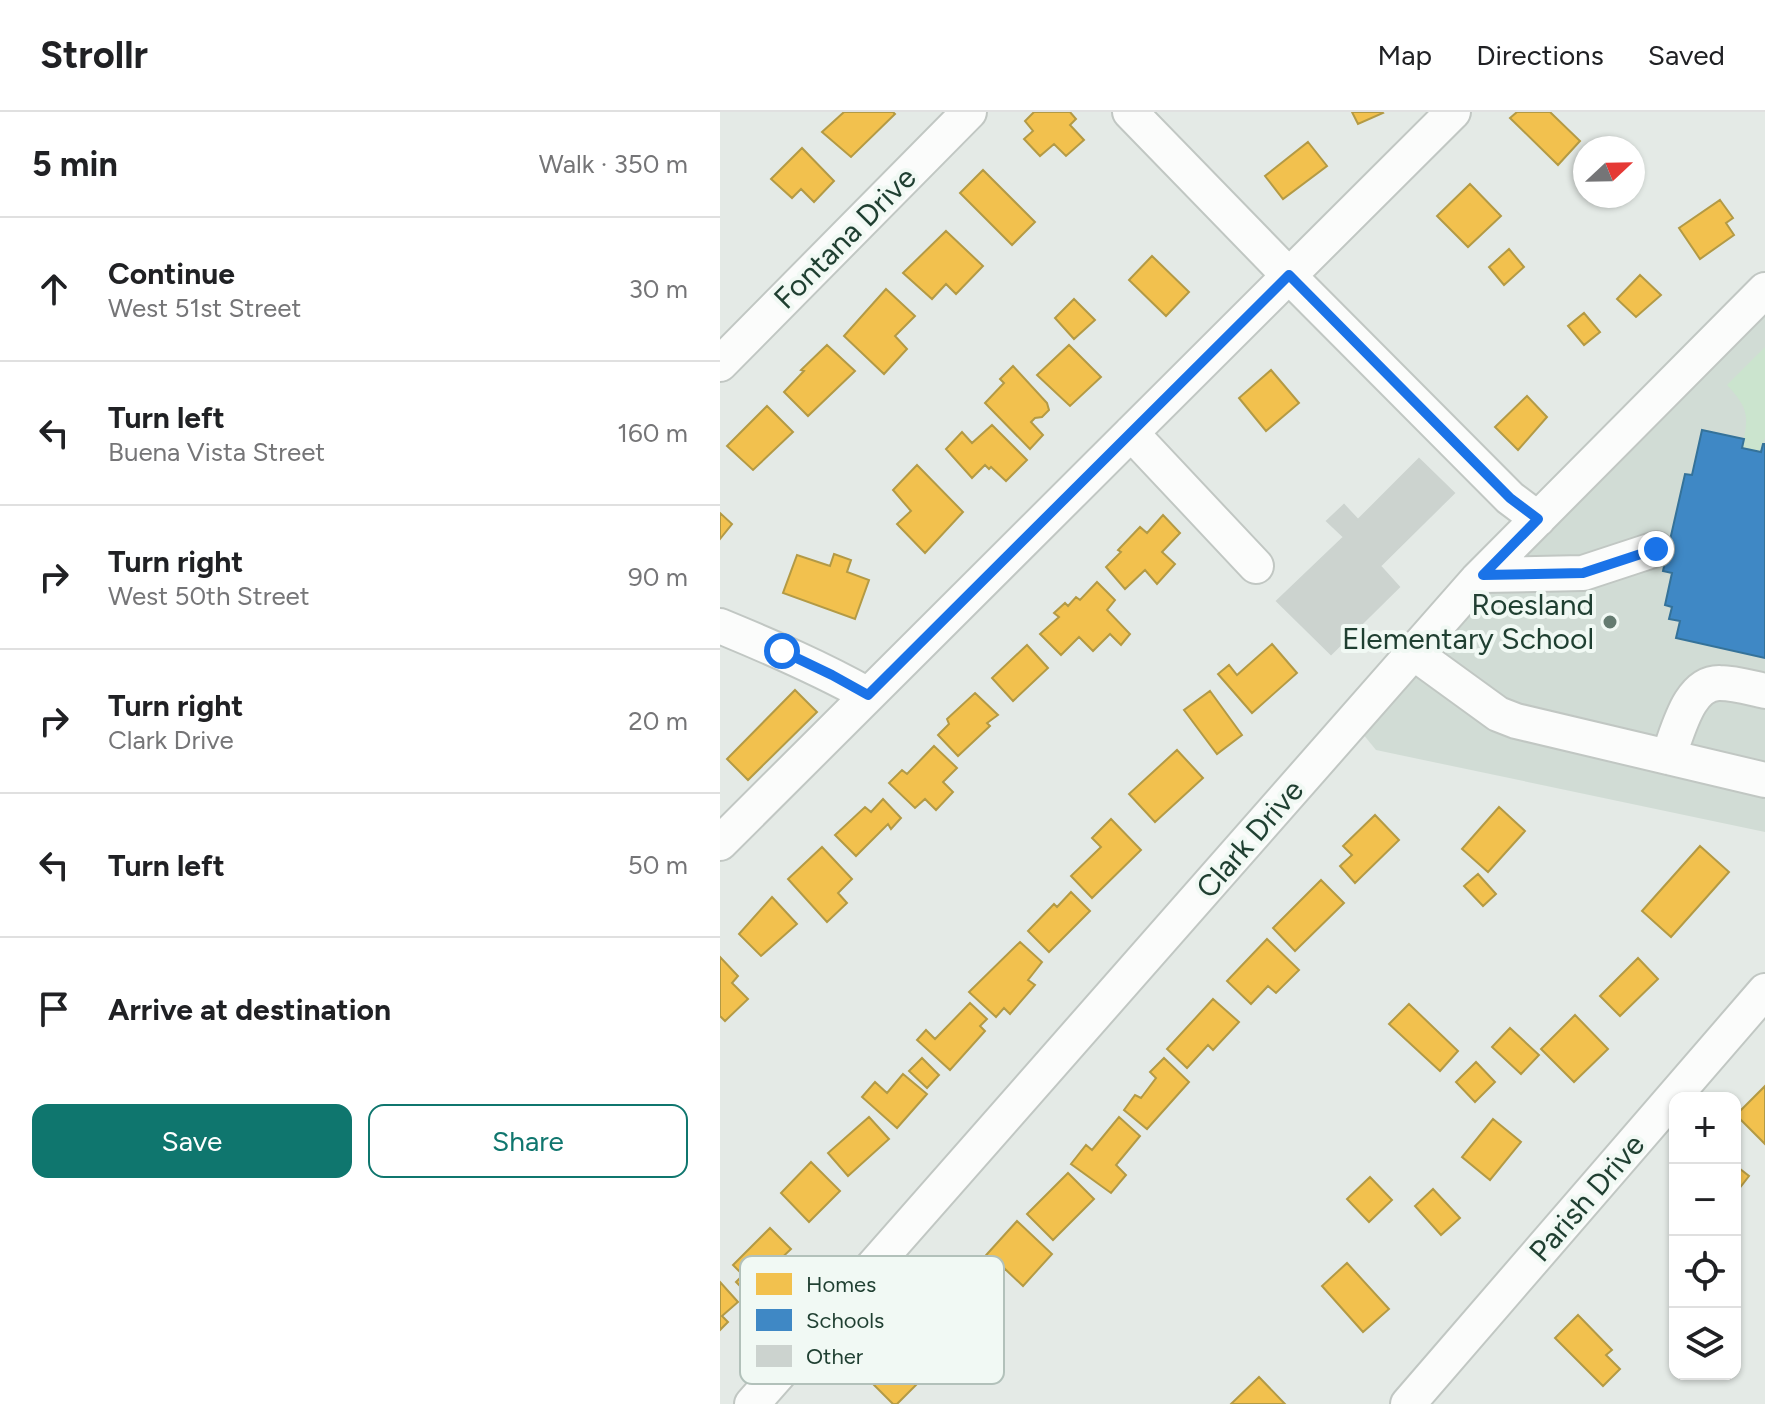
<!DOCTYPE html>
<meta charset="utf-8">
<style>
body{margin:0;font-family:Figtree,sans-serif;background:#f6f6f6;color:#202124}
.controls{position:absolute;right:24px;bottom:24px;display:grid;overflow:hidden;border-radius:16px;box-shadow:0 2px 6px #0004}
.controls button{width:72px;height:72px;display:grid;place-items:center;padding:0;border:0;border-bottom:2px solid #e0e0e0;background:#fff;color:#202124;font:40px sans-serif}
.compass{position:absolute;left:853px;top:24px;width:72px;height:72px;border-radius:50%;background:#fff;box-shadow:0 2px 6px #0004;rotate:68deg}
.stop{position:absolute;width:24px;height:24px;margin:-18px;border:6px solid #1a73e8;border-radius:50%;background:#fff}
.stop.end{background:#1a73e8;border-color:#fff;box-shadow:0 2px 8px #0008}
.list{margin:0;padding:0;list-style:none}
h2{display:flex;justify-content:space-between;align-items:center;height:104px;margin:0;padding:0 32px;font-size:34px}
h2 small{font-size:26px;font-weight:400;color:#757577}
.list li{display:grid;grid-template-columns:52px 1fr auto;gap:24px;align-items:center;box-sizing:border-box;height:144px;padding:0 32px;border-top:2px solid #e0e0e0}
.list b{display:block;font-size:30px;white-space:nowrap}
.list p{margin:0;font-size:26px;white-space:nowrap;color:#757577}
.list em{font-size:26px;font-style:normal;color:#757577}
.actions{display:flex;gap:16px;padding:24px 32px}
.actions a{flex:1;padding:18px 0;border:2px solid #0f766e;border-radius:16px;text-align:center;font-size:28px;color:#0f766e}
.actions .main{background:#0f766e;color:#fff}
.icon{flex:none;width:44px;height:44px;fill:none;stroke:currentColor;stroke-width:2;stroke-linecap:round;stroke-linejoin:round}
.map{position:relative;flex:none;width:1045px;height:1292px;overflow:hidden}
header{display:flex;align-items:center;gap:48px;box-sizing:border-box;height:112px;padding:0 40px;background:#fff;border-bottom:2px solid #e0e0e0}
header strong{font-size:38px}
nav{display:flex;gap:44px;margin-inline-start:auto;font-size:28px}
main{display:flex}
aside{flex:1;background:#fff}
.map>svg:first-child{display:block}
.built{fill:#d1dcd5}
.green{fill:#cbe4ce}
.homes{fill:#f2c14e;stroke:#b39a45;stroke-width:2}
.schools{fill:#3f88c5;stroke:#357299;stroke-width:2}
.building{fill:#ccd3cf;stroke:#ccd3cf;stroke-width:2}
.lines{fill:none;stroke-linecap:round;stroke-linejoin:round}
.minor-casing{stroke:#c1c7c3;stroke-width:38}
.minor{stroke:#fbfcfb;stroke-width:34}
.route{stroke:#1a73e8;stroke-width:10}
.poi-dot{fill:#647b70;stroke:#f1f9f4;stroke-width:3}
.labels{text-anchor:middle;stroke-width:8;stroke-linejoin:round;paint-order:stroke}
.street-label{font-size:30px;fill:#1f3f31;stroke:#f1f9f4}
.poi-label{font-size:30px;fill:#1f3f31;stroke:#f1f9f4;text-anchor:end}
.key{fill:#f1f9f4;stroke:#b2c1ba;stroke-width:2}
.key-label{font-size:22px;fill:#1f3f31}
</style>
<header>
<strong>Strollr</strong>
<nav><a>Map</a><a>Directions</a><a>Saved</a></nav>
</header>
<main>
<aside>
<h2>5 min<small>Walk · 350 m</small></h2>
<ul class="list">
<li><svg class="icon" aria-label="ahead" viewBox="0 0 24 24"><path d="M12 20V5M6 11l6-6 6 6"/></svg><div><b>Continue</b><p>West 51st Street</p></div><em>30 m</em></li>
<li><svg class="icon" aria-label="left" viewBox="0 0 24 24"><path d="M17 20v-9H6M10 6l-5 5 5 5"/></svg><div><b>Turn left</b><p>Buena Vista Street</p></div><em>160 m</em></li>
<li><svg class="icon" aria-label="right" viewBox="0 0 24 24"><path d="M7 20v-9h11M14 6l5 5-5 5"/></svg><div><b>Turn right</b><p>West 50th Street</p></div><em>90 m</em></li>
<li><svg class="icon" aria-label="right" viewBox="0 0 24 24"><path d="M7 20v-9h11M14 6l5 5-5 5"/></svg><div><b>Turn right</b><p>Clark Drive</p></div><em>20 m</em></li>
<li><svg class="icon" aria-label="left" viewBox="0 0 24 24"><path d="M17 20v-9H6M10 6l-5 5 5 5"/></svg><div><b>Turn left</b></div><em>50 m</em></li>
<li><svg class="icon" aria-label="arrive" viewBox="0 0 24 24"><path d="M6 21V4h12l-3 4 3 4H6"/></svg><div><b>Arrive at destination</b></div></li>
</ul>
<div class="actions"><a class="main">Save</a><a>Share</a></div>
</aside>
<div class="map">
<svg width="1045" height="1292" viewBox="0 0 1045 1292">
<rect width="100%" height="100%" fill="#e4eae6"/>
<path class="built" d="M 1045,188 L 1045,720 L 656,638 L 638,616 Z"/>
<path class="green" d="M 1045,235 L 1045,325 L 1041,340 L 1022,336 C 1029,304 1029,297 1007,273 Z"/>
<path class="homes" d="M 124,0 L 173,0 L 175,2 L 131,45 L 102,20 Z
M 314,0 L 350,0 L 356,7 L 350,13 L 364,28 L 346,44 L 334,32 L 320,44 L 304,27 L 313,19 L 305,9 Z
M 632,0 L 662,0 L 663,1 L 638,12 Z
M 797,0 L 830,0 L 860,29 L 838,53 L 790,6 Z
M 588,30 L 607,54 L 563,87 L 545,64 Z
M 82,36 L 114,69 L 94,90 L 81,77 L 72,86 L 51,67 Z
M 263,58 L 315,110 L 292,133 L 240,81 Z
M 750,72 L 781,104 L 748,135 L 717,104 Z
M 1000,88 L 1013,106 L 1006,111 L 1014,123 L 980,147 L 959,116 Z
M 226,119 L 263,154 L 236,182 L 226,172 L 212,187 L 183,161 Z
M 789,137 L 804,155 L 784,173 L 769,155 Z
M 432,144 L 469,180 L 446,204 L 409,168 Z
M 920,163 L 941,183 L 916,205 L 897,187 Z
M 166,177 L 195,204 L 175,224 L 187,237 L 164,262 L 124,224 Z
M 354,187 L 375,208 L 354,227 L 335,206 Z
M 864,201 L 880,220 L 864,233 L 848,214 Z
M 107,233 L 135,259 L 88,304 L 64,280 L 84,259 L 81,258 Z
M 349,233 L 381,265 L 350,294 L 317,263 Z
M 293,254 L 327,291 L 329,298 L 322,305 L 315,306 L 311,310 L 323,323 L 310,337 L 265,291 L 284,271 L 280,267 Z
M 551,258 L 579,291 L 546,319 L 519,286 Z
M 807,284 L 827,305 L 798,338 L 775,315 Z
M 47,294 L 73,320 L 33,358 L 7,334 Z
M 272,313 L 307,348 L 286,369 L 271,355 L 269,357 L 265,353 L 252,366 L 226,337 L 242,320 L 252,331 Z
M 197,353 L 243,400 L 205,441 L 177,412 L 191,399 L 173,378 Z
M 0,401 L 12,412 L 0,427 Z
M 443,403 L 460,421 L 442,440 L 455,452 L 437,472 L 425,458 L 405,477 L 386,455 L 401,440 L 398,438 L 420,415 L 427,421 Z
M 114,442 L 131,448 L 127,460 L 149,468 L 135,507 L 63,481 L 77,443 L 110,454 Z
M 377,470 L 395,488 L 387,498 L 410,522 L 401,533 L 390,522 L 373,539 L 359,525 L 341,543 L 320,522 L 339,505 L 334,501 L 345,491 L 348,494 L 356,485 L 360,488 Z
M 552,532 L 577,561 L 532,601 L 498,562 L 509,553 L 517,563 Z
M 307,533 L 328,556 L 293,589 L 272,566 Z
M 75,578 L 97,600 L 28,668 L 7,647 Z
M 490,579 L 522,623 L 497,642 L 464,598 Z
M 255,581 L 278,603 L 267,611 L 270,614 L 238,644 L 218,623 L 229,612 L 227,607 Z
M 214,634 L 237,656 L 223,670 L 233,680 L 216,698 L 205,687 L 195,696 L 169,671 L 182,658 L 187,662 Z
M 457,638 L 483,666 L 435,710 L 409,682 Z
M 163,687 L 181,706 L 171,717 L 168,712 L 136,744 L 115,723 L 145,695 L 151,700 Z
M 779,695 L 805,719 L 768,760 L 742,737 Z
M 655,703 L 679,728 L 635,771 L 620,754 L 632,743 L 623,734 Z
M 391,707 L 421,738 L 372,786 L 351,764 L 381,735 L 372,726 Z
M 980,734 L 1009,760 L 951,825 L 922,799 Z
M 102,735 L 132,767 L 118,781 L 127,791 L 107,810 L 68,767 Z
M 758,762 L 776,782 L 763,794 L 744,774 Z
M 601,768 L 624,791 L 575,839 L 553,816 Z
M 351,780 L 370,799 L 329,840 L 308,819 L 334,792 L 337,795 Z
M 52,785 L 77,812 L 41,844 L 19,822 Z
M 547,827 L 579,858 L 556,881 L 548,874 L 531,892 L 507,869 Z
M 300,830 L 322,850 L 308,868 L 315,873 L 290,902 L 284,896 L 276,905 L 249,880 Z
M 0,845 L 18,864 L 12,871 L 28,887 L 5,909 L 0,904 Z
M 918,846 L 938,867 L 900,904 L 880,884 Z
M 493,887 L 519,910 L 493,938 L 488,933 L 467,956 L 447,937 Z
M 250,891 L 267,907 L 260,914 L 265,919 L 230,958 L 197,928 L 206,918 L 215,927 Z
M 689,892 L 738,939 L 720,959 L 669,912 Z
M 855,903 L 888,937 L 854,970 L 821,937 Z
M 790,916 L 819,943 L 801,962 L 772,935 Z
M 202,946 L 219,963 L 207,976 L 189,959 Z
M 444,946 L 469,970 L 427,1017 L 404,998 L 415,983 L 421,986 L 436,966 L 430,960 Z
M 756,950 L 775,970 L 755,990 L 736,970 Z
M 183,962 L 207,982 L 177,1016 L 142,985 L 155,970 L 167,981 Z
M 1045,974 L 1045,1032 L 1016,1003 Z
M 149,1005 L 169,1027 L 128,1064 L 108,1041 Z
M 399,1005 L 420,1024 L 396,1053 L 406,1063 L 391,1081 L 351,1052 L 366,1033 L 372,1038 Z
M 773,1007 L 801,1030 L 770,1068 L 742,1045 Z
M 91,1050 L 120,1079 L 89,1110 L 61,1081 Z
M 1015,1053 L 1029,1064 L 1015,1082 Z
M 348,1061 L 374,1087 L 333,1128 L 307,1102 Z
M 650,1065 L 672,1088 L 649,1110 L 627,1087 Z
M 713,1077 L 740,1106 L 721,1123 L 695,1094 Z
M 297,1109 L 332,1142 L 303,1174 L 285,1157 L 277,1166 L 259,1151 Z
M 50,1116 L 71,1137 L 26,1180 L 16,1170 L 23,1163 L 13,1153 Z
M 627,1151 L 669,1197 L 643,1220 L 602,1174 Z
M 0,1170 L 18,1190 L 2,1204 L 8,1210 L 0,1218 Z
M 858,1203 L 892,1238 L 886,1243 L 900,1257 L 883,1274 L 835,1226 Z
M 197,1228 L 219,1250 L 177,1292 L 173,1292 L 153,1272 Z
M 539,1265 L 565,1292 L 511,1292 Z"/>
<path class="schools" d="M 982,318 L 1024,327 L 1022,336 L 1041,340 L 1043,332 L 1045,332 L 1045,546 L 956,526 L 960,509 L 949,507 L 952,495 L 945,493 L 952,461 L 943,459 L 965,362 L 972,363 Z"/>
<path class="building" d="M 699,347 L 734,381 L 660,454 L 679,475 L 611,542 L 557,489 L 624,425 L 607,409 L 624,393 L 638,408 Z"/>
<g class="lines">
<defs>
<path id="minor" d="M 410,0 L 582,177 L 790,386 L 818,407
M 0,252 L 249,0
M 411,321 L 536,454
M 763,463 L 863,461 L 936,437
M 0,514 C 51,535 100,556 148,583
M 694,541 L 778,602 L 796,609 L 1045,668
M 948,645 C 958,621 968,570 1000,571 C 1015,571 1031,576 1045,579
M 0,731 L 733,0
M 32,1292 L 757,468 L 1045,178
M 688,1292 L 1045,879"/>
</defs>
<use href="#minor" class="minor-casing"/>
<use href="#minor" class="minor"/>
</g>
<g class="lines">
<path class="route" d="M 62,539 L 112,563 L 148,583 L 569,163 L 790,386 L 818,407 L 763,463 L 863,461 L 936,437"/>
</g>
<circle class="poi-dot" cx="890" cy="510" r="8"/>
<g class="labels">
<g class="street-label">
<text transform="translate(125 126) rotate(-45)" y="10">Fontana Drive</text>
<text transform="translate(530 727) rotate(-49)" y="10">Clark Drive</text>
<text transform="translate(867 1086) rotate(-49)" y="10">Parish Drive</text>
</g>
<g class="poi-label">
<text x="874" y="503">Roesland<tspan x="874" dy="34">Elementary School</tspan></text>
</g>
</g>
<rect x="20" y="1144" width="264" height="128" rx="12" class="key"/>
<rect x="36" y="1161" width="36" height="22" fill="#f2c14e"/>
<rect x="36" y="1197" width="36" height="22" fill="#3f88c5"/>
<rect x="36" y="1233" width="36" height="22" fill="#ccd3cf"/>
<g class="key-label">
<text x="86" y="1180">Homes</text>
<text x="86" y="1216">Schools</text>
<text x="86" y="1252">Other</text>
</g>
</svg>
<div class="controls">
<button>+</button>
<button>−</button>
<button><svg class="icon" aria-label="locate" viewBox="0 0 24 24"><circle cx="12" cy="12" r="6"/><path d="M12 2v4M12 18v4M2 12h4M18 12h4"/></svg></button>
<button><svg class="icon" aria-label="layers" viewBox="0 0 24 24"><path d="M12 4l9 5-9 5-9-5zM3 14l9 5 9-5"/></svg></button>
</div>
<svg class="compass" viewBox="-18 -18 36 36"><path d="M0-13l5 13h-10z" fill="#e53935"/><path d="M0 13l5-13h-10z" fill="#757577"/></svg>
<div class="stop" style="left:62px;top:539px"></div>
<div class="stop end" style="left:936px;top:437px"></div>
</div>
</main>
